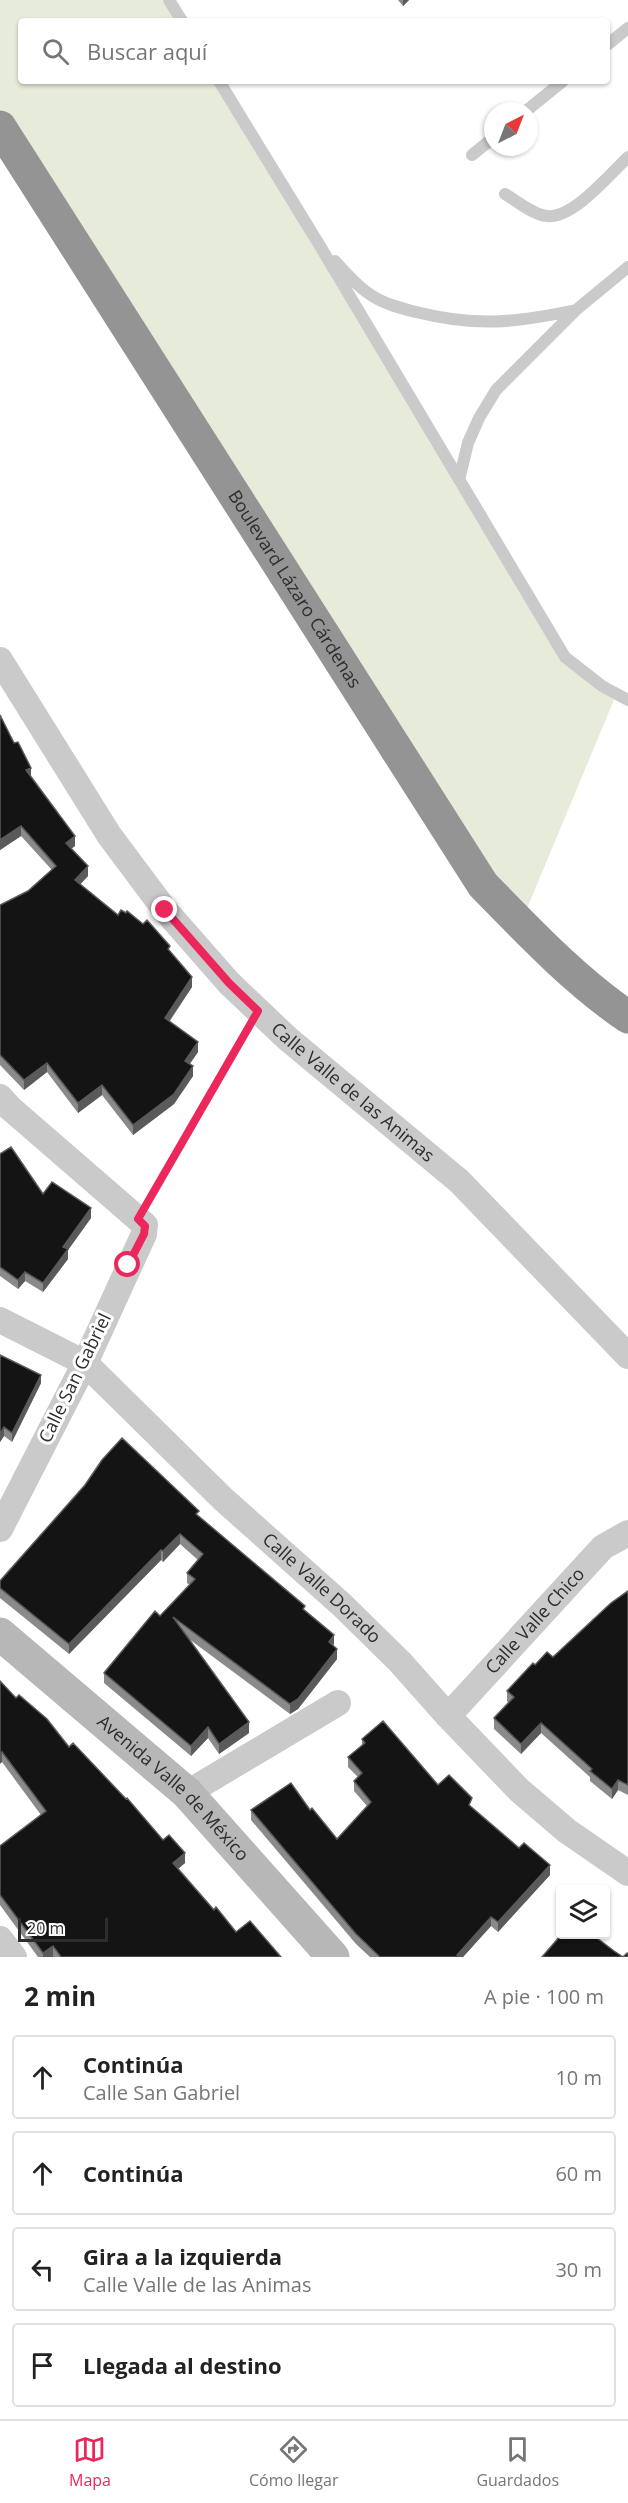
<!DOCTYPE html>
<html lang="es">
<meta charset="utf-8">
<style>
body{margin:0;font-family:"Open Sans",sans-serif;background:#f2f2f2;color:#222}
.controls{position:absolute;right:18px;bottom:18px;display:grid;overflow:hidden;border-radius:6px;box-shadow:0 2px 4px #0004}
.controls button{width:54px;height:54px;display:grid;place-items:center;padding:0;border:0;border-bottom:2px solid #e0e0e0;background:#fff;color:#222;font:30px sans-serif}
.compass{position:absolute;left:484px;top:102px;width:54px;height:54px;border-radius:50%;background:#fff;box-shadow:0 2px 4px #0004;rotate:42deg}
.scale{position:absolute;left:18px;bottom:15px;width:90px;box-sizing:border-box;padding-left:6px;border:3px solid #2d2d2d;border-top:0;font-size:16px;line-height:21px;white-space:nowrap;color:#2d2d2d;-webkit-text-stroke:4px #fff;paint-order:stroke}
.stop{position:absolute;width:18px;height:18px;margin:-14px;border:4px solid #ec275b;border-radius:50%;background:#fff}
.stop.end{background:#ec275b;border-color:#fff;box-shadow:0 2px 6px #0008}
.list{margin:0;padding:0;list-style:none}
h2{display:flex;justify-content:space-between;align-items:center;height:78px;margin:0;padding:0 24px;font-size:26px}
h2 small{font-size:20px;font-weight:400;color:#767676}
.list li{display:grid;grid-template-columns:39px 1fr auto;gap:18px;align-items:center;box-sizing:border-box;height:84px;margin:0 12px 12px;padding:0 12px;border:2px solid #e0e0e0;border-radius:6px}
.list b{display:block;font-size:22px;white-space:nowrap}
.list p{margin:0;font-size:20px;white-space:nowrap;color:#767676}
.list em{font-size:20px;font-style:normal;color:#767676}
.icon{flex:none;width:33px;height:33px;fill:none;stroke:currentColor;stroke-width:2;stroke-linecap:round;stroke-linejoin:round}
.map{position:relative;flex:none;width:628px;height:1957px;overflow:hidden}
.search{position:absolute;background:#fff;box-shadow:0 2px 4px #0004;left:18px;right:18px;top:18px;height:66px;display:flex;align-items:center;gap:15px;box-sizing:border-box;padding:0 21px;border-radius:6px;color:#767676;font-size:22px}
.sheet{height:462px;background:#fff}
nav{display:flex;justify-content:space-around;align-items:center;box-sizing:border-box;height:84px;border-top:2px solid #e0e0e0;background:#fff;font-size:16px;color:#767676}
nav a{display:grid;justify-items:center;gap:3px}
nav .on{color:#ec275b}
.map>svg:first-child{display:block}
.green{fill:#e7ebda}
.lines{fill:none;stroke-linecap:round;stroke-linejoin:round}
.path{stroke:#cacaca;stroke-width:4;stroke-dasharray:3 3;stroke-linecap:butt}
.lane{stroke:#cacaca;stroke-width:12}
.street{stroke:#cacaca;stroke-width:26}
.secondary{stroke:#b7b7b7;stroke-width:33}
.highway{stroke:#949494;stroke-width:33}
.wall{fill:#8a8a8a}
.shaded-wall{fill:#5a5a5a}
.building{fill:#141414;stroke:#5a5a5a;stroke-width:1.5}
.route{stroke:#ec275b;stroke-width:8}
.labels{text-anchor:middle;stroke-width:6;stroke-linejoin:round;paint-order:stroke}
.street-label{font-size:18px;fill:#2d2d2d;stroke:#fff}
</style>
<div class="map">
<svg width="628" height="1957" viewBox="0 0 628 1957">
<rect width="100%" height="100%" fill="#fff"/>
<path class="green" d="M 0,0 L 169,0 L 183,21 L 21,21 L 21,81 L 220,81 L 576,664 L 616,695 L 523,918 L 0,122 Z"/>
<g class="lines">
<path class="path" d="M 152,1195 L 244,1035"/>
<path class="lane" d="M 169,0 L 182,21
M 607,45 L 628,28
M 219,81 L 320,246 L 565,657 L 602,686 L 628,700
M 526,111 L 563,81
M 472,155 L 493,138
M 505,194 C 517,201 533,215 547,216 C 573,219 610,174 628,157
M 335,261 C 345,272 356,285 368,293 C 381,303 400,308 416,312 C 476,327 515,323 576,310
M 459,480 L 468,443 L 479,418 L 496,390 L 576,310 L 628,267"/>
<g class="street">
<path id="s1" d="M 0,660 L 109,835 L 165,910 L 229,983 L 288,1039 L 459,1181 L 628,1356"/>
<path d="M 0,1097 L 10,1108 L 145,1225 L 144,1234 L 85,1363 L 0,1529"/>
<path id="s2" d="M 0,1320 L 85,1363 L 223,1499 L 342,1605 L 400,1662 L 448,1716 L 519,1790 L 567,1831 L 628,1873"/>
<path id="s3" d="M 448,1716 L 603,1547 L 628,1533"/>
<path d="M 187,1793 L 338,1703"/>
<path d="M 0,1939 L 14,1957"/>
</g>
<path class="secondary" id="s4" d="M 0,1634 L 187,1793 L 333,1957"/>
<path class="highway" id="s5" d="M 0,127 L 483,885 C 529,932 574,980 628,1017"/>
</g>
<path class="wall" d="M 398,0 L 409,0 L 403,6 Z
M 0,715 L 31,777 L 75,846 L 71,848 L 88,876 L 80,884 L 118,915 L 170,951 L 192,987 L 170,1021 L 198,1052 L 190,1064 L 193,1076 L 174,1104 L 133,1135 L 102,1095 L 78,1113 L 47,1072 L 24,1090 L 0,1065 L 0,905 L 28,891 L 52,870 L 21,836 L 0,850 Z
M 0,1154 L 43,1194 L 91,1218 L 68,1250 L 68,1259 L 43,1292 L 25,1281 L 18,1289 L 0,1276 Z
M 0,1355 L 41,1383 L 12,1442 L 4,1436 L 0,1442 Z
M 199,1516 L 305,1611 L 334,1646 L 337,1659 L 298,1709 L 290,1714 L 189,1639 L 249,1733 L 219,1754 L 208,1738 L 191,1756 L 104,1683 L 104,1673 L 190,1585 L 187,1583 L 187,1573 L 198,1560 L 180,1544 L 163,1562 L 161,1560 L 69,1654 L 0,1598 L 0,1581 Z
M 628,1591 L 628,1795 L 618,1790 L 612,1799 L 590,1781 L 590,1777 L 541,1733 L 521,1754 L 494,1729 L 494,1718 L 509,1703 L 507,1701 L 507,1691 L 535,1665 L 553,1657 Z
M 0,1681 L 16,1698 L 69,1747 L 163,1840 L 185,1863 L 178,1869 L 214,1910 L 236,1932 L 281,1957 L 38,1957 L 0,1905 L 0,1846 L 41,1815 L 2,1762 Z
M 362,1739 L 438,1785 L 472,1808 L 550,1875 L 498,1932 L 491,1926 L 463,1957 L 370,1957 L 356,1944 L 251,1820 L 251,1810 L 310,1810 L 337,1839 L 367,1806 L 354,1791 L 354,1781 L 358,1777 L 348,1767 L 348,1757 L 362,1745 Z"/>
<path class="shaded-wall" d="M 403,0 L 409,0 L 403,6 Z
M 31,768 L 31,778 L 26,770 Z
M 21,826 L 21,836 L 0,850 L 0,840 Z
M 75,836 L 75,846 L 66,853 L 66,843 Z
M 88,866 L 88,876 L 75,890 L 75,880 Z
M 192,977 L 192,987 L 165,1027 L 165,1018 Z
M 198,1042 L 198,1052 L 185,1070 L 185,1061 Z
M 47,1063 L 47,1072 L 24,1090 L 24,1080 Z
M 193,1066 L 193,1076 L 174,1104 L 133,1135 L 133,1125 Z
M 102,1085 L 102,1095 L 78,1113 L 78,1103 Z
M 91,1208 L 91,1218 L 68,1250 L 68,1259 L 43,1292 L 43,1283 L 63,1247 Z
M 25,1272 L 25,1281 L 18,1289 L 18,1280 Z
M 41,1375 L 41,1383 L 12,1442 L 12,1433 Z
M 4,1427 L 4,1436 L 0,1442 L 0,1434 Z
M 180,1534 L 180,1544 L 163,1562 L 163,1551 Z
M 161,1550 L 161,1560 L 69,1654 L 69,1644 Z
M 334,1635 L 334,1645 L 329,1642 Z
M 337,1649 L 337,1659 L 298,1709 L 290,1714 L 290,1704 Z
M 249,1722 L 249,1733 L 219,1754 L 219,1744 Z
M 541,1723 L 541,1733 L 521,1754 L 521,1744 Z
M 208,1727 L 208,1738 L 191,1756 L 191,1746 Z
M 2,1752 L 2,1762 L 0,1764 L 0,1754 Z
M 618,1780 L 618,1790 L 612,1799 L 612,1789 Z
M 185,1853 L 185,1863 L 173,1873 L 173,1863 Z
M 550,1865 L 550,1875 L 498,1932 L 498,1922 Z
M 491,1917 L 491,1926 L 463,1957 L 457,1957 L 457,1955 Z
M 53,1946 L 53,1957 L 43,1957 L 43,1953 Z"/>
<path class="building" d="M 0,715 L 14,743 L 18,742 L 31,768 L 26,770 L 75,836 L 66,843 L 88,866 L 75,880 L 118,915 L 121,910 L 126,913 L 127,911 L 143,924 L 147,920 L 170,946 L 168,949 L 192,977 L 165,1018 L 198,1042 L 185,1061 L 193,1066 L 174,1094 L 133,1125 L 102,1085 L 78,1103 L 47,1063 L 24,1080 L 0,1055 L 0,905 L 28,891 L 56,866 L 21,826 L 0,840 Z
M 11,1147 L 43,1194 L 52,1182 L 91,1208 L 63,1247 L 68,1249 L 43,1283 L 25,1272 L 18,1280 L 0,1267 L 0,1154 Z
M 0,1355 L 41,1375 L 12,1433 L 4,1427 L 0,1434 Z
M 122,1438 L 199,1511 L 196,1514 L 305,1606 L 303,1609 L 334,1635 L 329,1642 L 337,1649 L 298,1699 L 290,1704 L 173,1617 L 249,1722 L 219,1744 L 208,1727 L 191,1746 L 104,1673 L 155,1611 L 160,1616 L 195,1579 L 187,1573 L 203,1554 L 180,1534 L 163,1551 L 161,1550 L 69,1644 L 0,1588 L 0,1581 L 85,1485 L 102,1460 Z
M 628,1591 L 628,1785 L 618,1780 L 612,1789 L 590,1771 L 592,1769 L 541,1723 L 521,1744 L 494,1718 L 514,1697 L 507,1691 L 533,1663 L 535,1665 L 547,1652 L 553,1657 L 611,1603 Z
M 0,1681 L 16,1698 L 19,1695 L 47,1719 L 69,1747 L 73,1743 L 126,1799 L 127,1798 L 163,1840 L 169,1835 L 185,1853 L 173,1863 L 214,1910 L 216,1907 L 236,1932 L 250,1921 L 281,1957 L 61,1957 L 53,1946 L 43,1953 L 0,1895 L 0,1846 L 46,1811 L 2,1752 L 0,1754 Z
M 383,1721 L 438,1785 L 449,1775 L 472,1798 L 469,1805 L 519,1848 L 524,1843 L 550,1865 L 498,1922 L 491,1917 L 457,1955 L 460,1957 L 380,1957 L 356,1934 L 251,1810 L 291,1783 L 310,1810 L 312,1808 L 337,1839 L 371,1802 L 354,1781 L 362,1773 L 348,1757 L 365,1743 L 362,1739 Z
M 561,1935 L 593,1935 L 614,1951 L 623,1957 L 542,1957 Z
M 627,1953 L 628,1954 L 628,1957 L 623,1957 Z"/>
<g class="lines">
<path class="route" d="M 128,1265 L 144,1234 L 145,1226 L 138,1219 L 258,1011 L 229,983 L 165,910"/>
</g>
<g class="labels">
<g class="street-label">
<text dy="6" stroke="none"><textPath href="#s5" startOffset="548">Boulevard Lázaro Cárdenas</textPath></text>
<text dy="6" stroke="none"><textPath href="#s1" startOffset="562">Calle Valle de las Animas</textPath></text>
<text transform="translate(75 1378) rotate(-64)" y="6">Calle San Gabriel</text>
<text dy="6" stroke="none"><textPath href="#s2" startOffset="422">Calle Valle Dorado</textPath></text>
<text dy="6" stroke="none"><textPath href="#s3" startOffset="129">Calle Valle Chico</textPath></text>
<text dy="6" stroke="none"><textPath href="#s4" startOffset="232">Avenida Valle de México</textPath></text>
</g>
</g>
</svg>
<div class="controls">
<button><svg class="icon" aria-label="layers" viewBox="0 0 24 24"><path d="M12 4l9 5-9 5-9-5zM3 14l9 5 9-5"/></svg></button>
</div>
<svg class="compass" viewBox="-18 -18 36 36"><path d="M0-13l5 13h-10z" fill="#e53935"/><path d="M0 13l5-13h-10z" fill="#767676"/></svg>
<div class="scale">20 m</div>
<div class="stop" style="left:128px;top:1265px"></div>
<div class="stop end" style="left:165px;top:910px"></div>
<div class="search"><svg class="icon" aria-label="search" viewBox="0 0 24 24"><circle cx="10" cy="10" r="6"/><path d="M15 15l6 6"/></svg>Buscar aquí</div>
</div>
<section class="sheet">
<h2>2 min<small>A pie · 100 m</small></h2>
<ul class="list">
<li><svg class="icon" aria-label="ahead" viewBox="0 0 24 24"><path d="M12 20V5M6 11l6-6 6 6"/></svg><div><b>Continúa</b><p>Calle San Gabriel</p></div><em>10 m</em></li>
<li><svg class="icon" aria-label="ahead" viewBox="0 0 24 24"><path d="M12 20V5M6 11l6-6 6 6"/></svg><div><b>Continúa</b></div><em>60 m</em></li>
<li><svg class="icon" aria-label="left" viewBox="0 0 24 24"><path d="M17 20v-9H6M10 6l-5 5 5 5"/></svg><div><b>Gira a la izquierda</b><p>Calle Valle de las Animas</p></div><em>30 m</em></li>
<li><svg class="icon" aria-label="arrive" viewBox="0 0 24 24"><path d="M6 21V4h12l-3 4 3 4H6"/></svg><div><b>Llegada al destino</b></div></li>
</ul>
</section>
<nav>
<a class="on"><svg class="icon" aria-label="map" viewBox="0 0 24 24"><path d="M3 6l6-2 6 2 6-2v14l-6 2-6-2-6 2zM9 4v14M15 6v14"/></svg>Mapa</a>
<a><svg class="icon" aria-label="directions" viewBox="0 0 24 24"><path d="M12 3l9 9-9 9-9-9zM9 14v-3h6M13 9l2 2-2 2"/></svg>Cómo llegar</a>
<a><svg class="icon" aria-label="saved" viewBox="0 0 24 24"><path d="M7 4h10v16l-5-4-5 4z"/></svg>Guardados</a>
</nav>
